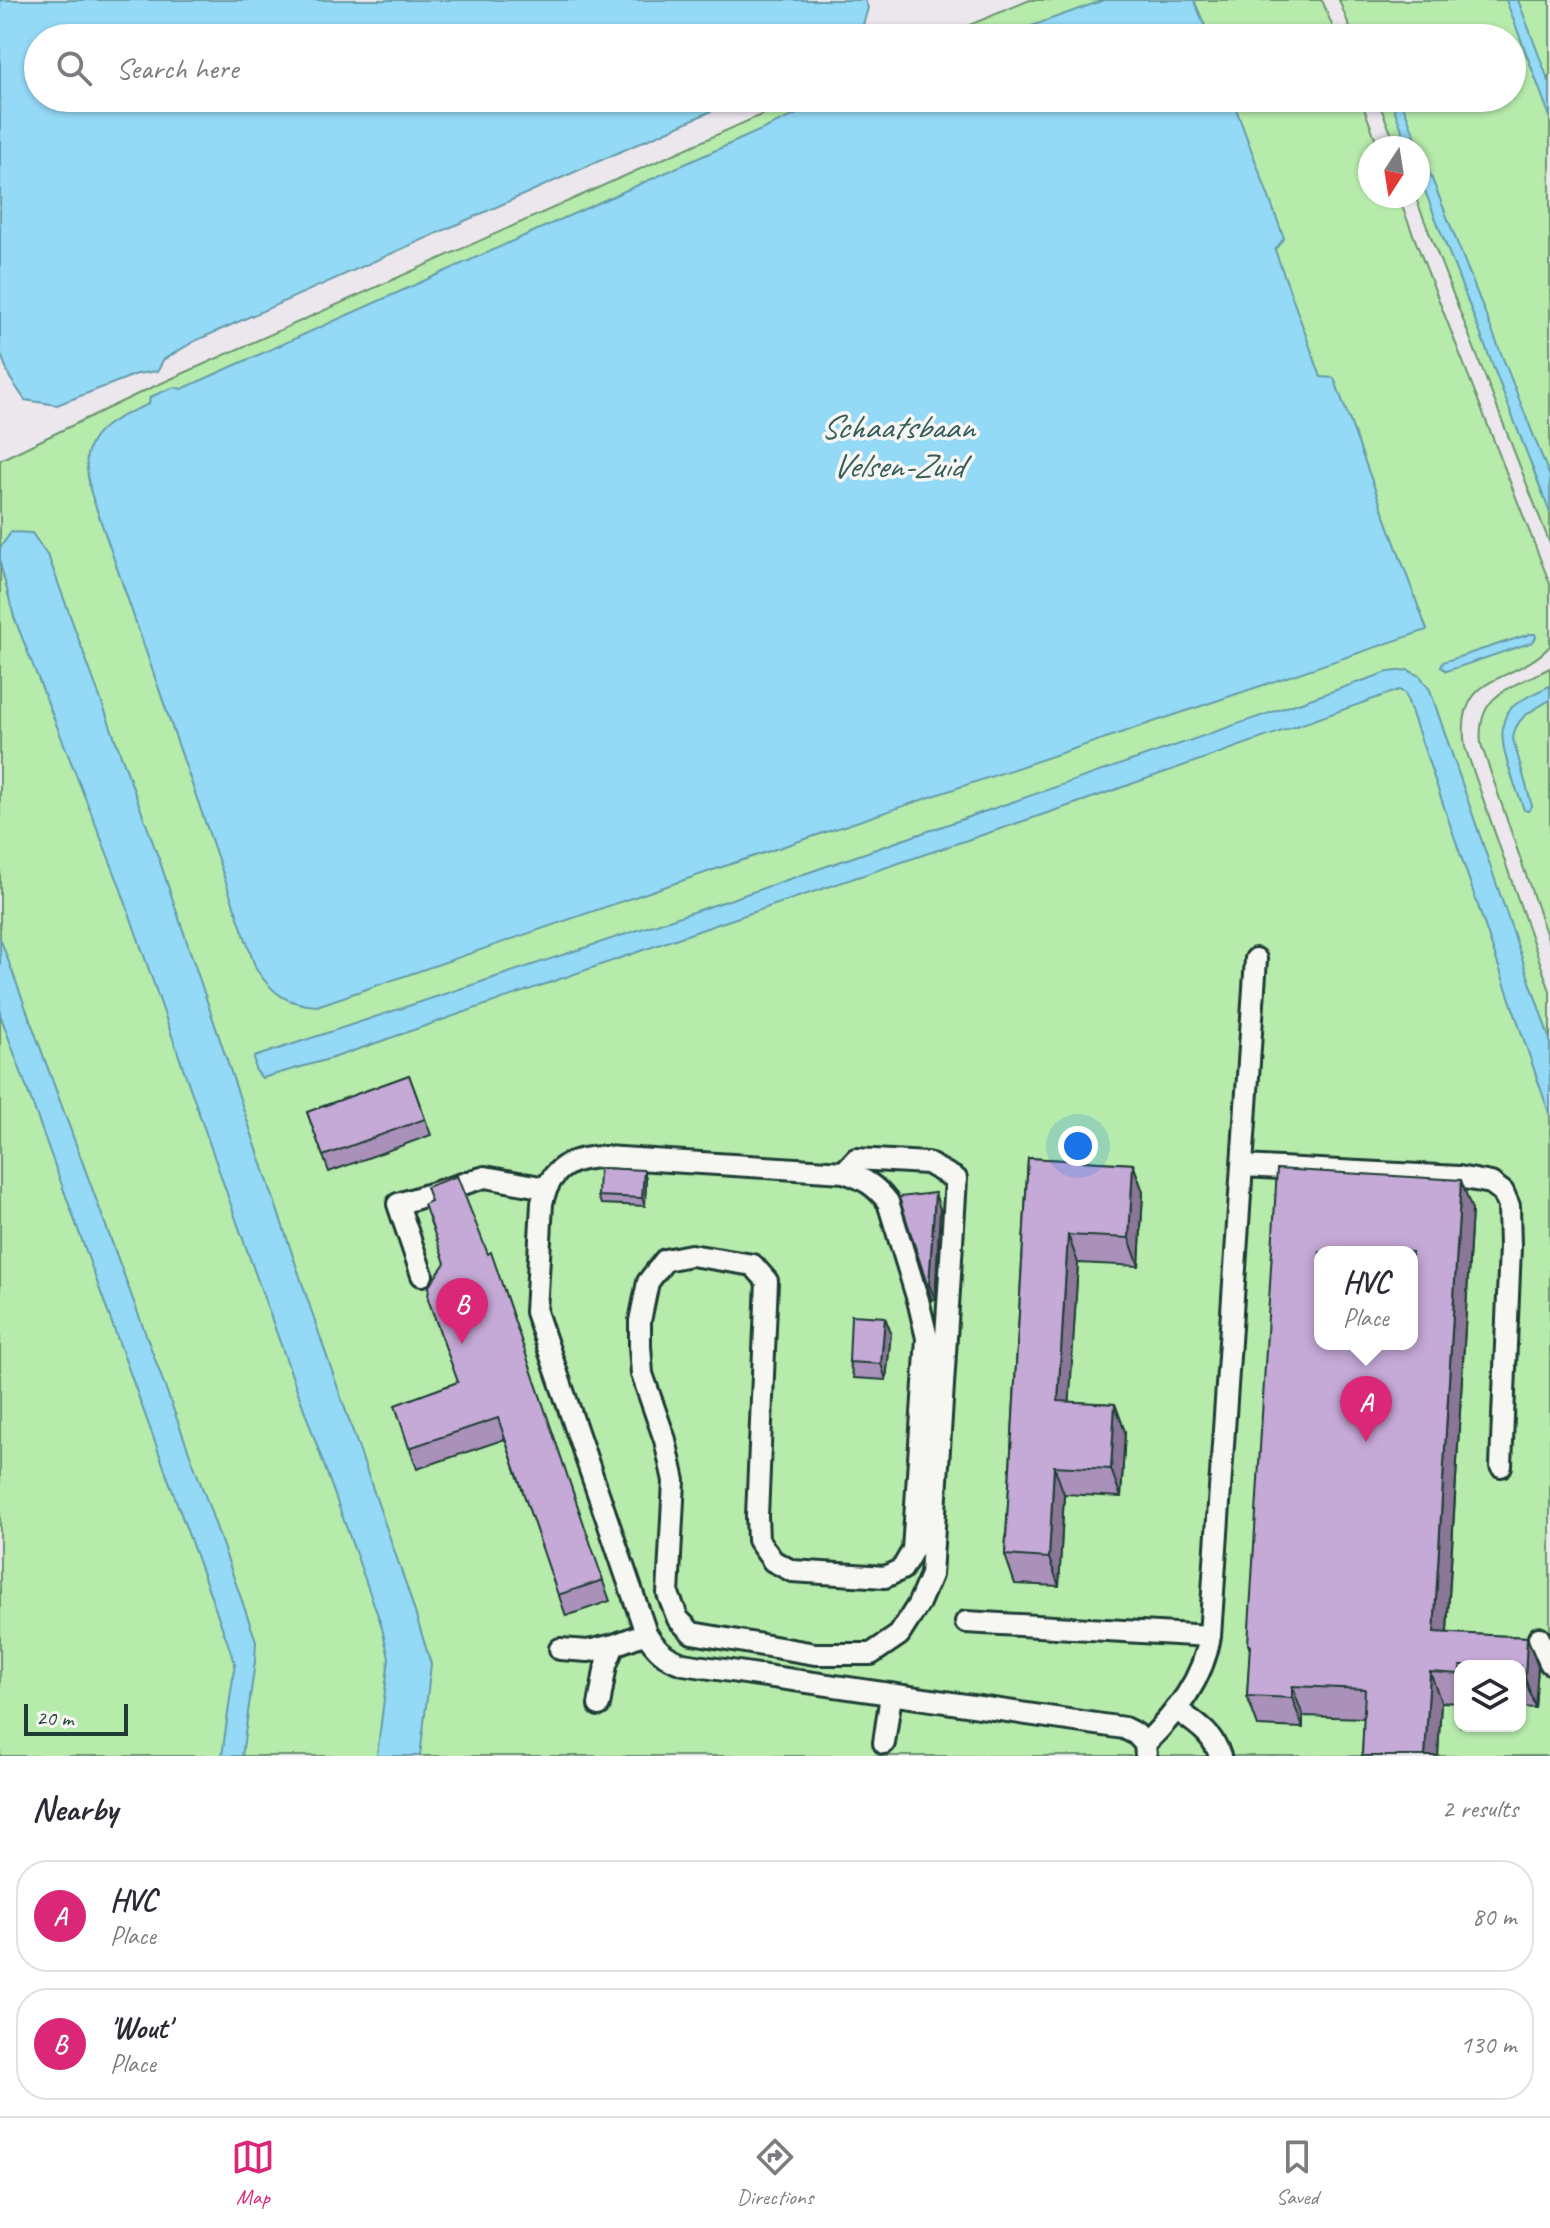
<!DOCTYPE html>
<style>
body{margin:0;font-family:Caveat,sans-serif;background:#f7f7f7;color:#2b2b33}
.controls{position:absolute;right:24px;bottom:24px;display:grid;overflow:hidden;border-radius:16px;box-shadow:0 2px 6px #0004}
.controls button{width:72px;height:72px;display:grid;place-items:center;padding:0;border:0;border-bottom:2px solid #e1e1e2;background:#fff;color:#2b2b33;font:40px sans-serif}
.compass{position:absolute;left:1358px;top:136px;width:72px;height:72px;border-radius:50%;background:#fff;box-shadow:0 2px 6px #0004;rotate:192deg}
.scale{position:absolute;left:24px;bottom:20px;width:104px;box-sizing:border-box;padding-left:8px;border:4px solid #1f3d34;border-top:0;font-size:22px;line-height:28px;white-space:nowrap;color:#1f3d34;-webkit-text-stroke:6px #f6f6f2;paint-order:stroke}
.you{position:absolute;left:1078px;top:1146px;width:28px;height:28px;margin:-20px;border:6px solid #fff;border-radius:50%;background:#1a73e8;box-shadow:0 0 0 12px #1a73e833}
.badge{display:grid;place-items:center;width:52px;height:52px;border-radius:50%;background:#db2777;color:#fff;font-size:26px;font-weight:700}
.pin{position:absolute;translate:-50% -66px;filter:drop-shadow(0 2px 4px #0008)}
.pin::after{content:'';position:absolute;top:42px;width:28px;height:24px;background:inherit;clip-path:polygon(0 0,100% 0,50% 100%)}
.popup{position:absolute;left:1314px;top:1246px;width:104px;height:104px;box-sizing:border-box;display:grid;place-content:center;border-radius:16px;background:#fff;filter:drop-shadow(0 2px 6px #0005);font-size:26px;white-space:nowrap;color:#7c7c81}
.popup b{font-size:30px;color:#2b2b33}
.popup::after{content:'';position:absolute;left:50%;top:100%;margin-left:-16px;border:16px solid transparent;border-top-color:#fff}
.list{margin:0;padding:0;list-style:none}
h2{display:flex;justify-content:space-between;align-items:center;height:104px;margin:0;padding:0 32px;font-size:34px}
h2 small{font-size:26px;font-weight:400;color:#7c7c81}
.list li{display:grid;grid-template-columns:52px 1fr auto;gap:24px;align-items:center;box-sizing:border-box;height:112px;margin:0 16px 16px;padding:0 16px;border:2px solid #e1e1e2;border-radius:32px}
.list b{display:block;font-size:30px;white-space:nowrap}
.list p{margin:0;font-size:26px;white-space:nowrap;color:#7c7c81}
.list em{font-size:26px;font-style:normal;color:#7c7c81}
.icon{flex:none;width:44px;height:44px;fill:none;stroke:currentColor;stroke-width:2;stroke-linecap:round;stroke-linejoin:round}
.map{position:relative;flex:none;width:1550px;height:1756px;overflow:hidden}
.search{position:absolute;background:#fff;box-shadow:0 2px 6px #0004;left:24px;right:24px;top:24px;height:88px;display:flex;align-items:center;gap:20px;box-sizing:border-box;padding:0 28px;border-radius:44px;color:#7c7c81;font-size:30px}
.sheet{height:360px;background:#fff}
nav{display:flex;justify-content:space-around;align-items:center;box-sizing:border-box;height:112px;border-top:2px solid #e1e1e2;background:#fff;font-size:22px;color:#7c7c81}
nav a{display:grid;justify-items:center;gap:4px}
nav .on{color:#db2777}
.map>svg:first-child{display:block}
.green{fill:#b6ebac;stroke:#6a9470;stroke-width:2;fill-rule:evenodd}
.water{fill:#94d9f6;stroke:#659ba8;stroke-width:2}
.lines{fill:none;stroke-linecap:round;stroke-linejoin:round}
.lane-casing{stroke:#1f3d34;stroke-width:26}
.lane{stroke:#f6f6f2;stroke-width:20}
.wall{fill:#a991b9;stroke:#1f3d34;stroke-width:2}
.shaded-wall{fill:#8a7696;stroke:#1f3d34;stroke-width:2}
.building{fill:#c5a9d7;stroke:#1f3d34;stroke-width:2;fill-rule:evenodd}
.labels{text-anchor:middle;stroke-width:7;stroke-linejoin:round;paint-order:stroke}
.water-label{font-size:34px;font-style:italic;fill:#365c5b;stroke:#f6f6f2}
</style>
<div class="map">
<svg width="1550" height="1756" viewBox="0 0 1550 1756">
<rect width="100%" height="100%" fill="#ece7ed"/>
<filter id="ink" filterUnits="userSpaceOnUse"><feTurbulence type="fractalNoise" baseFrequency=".0125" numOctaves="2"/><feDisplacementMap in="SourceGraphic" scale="16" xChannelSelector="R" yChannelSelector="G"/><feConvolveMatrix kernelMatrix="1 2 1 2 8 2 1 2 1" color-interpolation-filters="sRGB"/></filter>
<g filter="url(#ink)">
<path class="green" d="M 1030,0 L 1322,0 L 1337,38 L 938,38 Z
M 1339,0 L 1550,0 L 1550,544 L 1415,196 L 1418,196 L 1418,148 L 1397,148 L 1377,98 L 1512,98 L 1512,38 L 1354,38 Z
M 799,98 L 1360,98 L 1379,148 L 1370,148 L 1370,196 L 1398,196 L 1550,584 L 1550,646 C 1513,686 1454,670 1465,747 L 1550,991 L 1550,1756 L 0,1756 L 0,460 L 144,391 ZM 1320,1252 L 1412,1252 L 1412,1344 L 1320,1344 ZM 1460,1666 L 1520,1666 L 1520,1726 L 1460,1726 Z
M 1550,668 L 1550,945 L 1481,744 C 1476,693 1511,688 1550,668 Z"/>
<path class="water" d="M 0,0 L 865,0 L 868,8 L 859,38 L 38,38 L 38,98 L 741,98 L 195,341 L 163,360 L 158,371 L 137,374 L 57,405 L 25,400 L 10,378 L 0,352 Z
M 1104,0 L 1194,0 L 1210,38 L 998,38 Z
M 1506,0 L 1518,0 L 1546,74 L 1550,84 L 1550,117 Z
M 829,98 L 1232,98 L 1284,238 L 1275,250 L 1321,377 L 1334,378 L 1427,630 L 728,865 L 317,1006 C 286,1004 273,994 256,969 L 91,493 C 89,481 85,466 87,455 C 93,426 125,414 149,404 L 150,397 L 174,387 L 182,389 L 828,100 Z
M 1390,98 L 1400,98 L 1550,477 L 1550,513 L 1418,173 L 1418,148 L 1409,148 Z
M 11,532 L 32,533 L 49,558 L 159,859 L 324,1348 L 409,1593 L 431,1664 L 420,1756 L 377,1756 L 389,1658 L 381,1624 L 239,1228 L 119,884 L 14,617 L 0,563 L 0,548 Z
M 1530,634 L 1535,634 L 1536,637 L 1533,642 L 1447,671 L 1441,667 L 1443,662 Z
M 1408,670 L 1420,676 L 1430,690 L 1550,1040 L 1550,1116 L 1405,693 L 1399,690 L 1086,800 L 724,922 L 333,1058 L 262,1078 L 255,1069 L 254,1057 L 723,902 L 1388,672 Z
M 1550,686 L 1550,700 C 1533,710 1515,717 1513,739 L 1532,806 L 1528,811 L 1524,810 C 1515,783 1489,731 1511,708 C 1522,698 1537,692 1550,686 Z
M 0,938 L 206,1498 L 256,1641 L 255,1662 L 242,1756 L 222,1756 L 235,1663 L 0,1014 Z"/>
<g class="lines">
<defs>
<path id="lane" d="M 1243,1166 L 1459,1177 L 1491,1183 L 1503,1192 L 1509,1206 L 1510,1247 L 1501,1466
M 844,1172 L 856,1159 L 927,1163 L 956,1179 L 931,1575 L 918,1605 L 899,1635 L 871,1654 L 815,1654 L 692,1633 L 678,1619 L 668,1594 L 674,1481 L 665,1440 L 642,1374 L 640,1346 L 640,1321 L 648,1282 L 665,1260 L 691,1255 L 753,1265 L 767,1281 L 757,1516 L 758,1540 L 773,1561 L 792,1571 L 885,1577 L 902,1569 L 913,1550 L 927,1338 L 918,1300 L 888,1202 C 875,1185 864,1179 844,1172 L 605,1157 C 571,1157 550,1168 542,1203 L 536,1312 L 646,1633 C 655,1648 665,1658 683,1664 L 1124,1728 L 1136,1734 L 1145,1744
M 422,1275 L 398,1204 L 485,1177 L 546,1188
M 966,1622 L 1210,1636
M 1539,1638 L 1550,1663
M 560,1649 L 588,1651 L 614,1645
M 599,1705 L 606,1665 L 614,1645 L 646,1633
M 1176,1709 C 1195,1723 1213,1733 1220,1756
M 884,1743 L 891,1695
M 1146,1756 L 1145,1744 C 1176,1713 1203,1680 1210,1636 L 1256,959"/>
</defs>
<use href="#lane" class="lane-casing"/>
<use href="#lane" class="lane"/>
</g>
<path class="wall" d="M 409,1075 L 431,1135 L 329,1172 L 307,1112 Z
M 1028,1158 L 1133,1164 L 1143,1192 L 1139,1266 L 1078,1263 L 1069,1402 L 1115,1404 L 1125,1432 L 1121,1497 L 1064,1494 L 1059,1586 L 1015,1584 L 1005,1555 Z
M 457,1176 L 610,1601 L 566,1616 L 505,1439 L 417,1469 L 395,1405 L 458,1382 L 445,1263 L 431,1201 Z
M 646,1178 L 645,1206 L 601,1204 L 598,1196 Z
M 940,1209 L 935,1299 L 932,1300 L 927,1284 Z
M 1472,1210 L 1447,1633 L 1527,1637 L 1538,1667 L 1535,1708 L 1520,1707 L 1520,1666 L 1460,1666 L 1460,1703 L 1441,1702 L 1438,1756 L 1362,1756 L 1364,1718 L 1303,1716 L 1303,1728 L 1258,1726 L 1247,1696 L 1250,1650 L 1248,1644 Z
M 891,1333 L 886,1380 L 854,1378 L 849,1362 Z"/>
<path class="shaded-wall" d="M 1133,1164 L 1143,1192 L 1139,1266 L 1129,1238 Z
M 644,1170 L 646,1178 L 645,1206 L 642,1198 Z
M 1461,1180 L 1472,1210 L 1445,1662 L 1434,1632 Z
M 935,1193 L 940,1209 L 935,1299 L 929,1284 Z
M 1068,1235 L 1078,1263 L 1068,1429 L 1058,1401 Z
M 885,1317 L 891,1333 L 886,1380 L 881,1364 Z
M 1115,1404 L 1125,1432 L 1121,1497 L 1111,1469 Z
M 1054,1466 L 1064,1494 L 1059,1586 L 1049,1558 Z
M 1527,1637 L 1538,1667 L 1535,1708 L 1525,1678 Z
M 1430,1672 L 1441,1702 L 1438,1756 L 1425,1756 Z
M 1292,1686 L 1303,1716 L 1303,1728 L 1292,1698 Z"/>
<path class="building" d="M 409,1075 L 425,1119 L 323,1156 L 307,1112 Z
M 1028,1158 L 1133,1164 L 1129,1238 L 1068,1235 L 1058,1401 L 1115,1404 L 1111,1469 L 1054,1466 L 1049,1558 L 1005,1555 Z
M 599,1168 L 644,1170 L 642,1198 L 598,1196 Z
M 1277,1169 L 1461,1180 L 1434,1632 L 1527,1637 L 1525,1678 L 1520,1678 L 1520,1666 L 1460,1666 L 1460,1674 L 1430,1672 L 1425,1756 L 1362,1756 L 1365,1689 L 1292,1686 L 1292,1698 L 1247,1696 L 1250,1645 L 1248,1644 ZM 1320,1252 L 1412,1252 L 1412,1344 L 1320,1344 Z
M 457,1176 L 488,1254 L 491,1252 L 603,1580 L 558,1595 L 498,1418 L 409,1448 L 395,1405 L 458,1382 L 428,1299 L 429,1286 L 445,1263 L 424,1204 L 431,1201 L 426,1187 Z
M 935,1193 L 929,1284 L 927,1284 L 899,1197 Z
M 851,1315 L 885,1317 L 881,1364 L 849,1362 Z"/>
</g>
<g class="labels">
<g class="water-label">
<text x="897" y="438">Schaatsbaan<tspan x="897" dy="39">Velsen-Zuid</tspan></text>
</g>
</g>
</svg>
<div class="controls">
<button><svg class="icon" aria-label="layers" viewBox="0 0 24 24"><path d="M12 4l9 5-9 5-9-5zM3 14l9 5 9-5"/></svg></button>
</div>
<svg class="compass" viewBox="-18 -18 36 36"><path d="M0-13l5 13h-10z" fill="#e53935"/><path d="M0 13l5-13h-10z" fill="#7c7c81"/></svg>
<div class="scale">20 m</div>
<div class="you"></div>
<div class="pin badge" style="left:1366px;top:1442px">A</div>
<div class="popup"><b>HVC</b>Place</div>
<div class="pin badge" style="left:462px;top:1344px">B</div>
<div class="search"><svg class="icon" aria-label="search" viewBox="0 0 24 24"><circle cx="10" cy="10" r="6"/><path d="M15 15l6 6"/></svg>Search here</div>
</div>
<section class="sheet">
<h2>Nearby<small>2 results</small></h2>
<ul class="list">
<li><span class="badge">A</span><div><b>HVC</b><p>Place</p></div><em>80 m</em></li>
<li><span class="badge">B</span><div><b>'Wout'</b><p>Place</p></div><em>130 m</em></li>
</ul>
</section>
<nav>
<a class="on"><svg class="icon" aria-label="map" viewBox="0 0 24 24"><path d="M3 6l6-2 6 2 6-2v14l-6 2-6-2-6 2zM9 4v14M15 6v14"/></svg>Map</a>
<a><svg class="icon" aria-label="directions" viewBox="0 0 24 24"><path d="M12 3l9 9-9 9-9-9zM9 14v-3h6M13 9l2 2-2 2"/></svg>Directions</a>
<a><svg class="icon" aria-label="saved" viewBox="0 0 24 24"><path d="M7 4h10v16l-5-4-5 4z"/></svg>Saved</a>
</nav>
